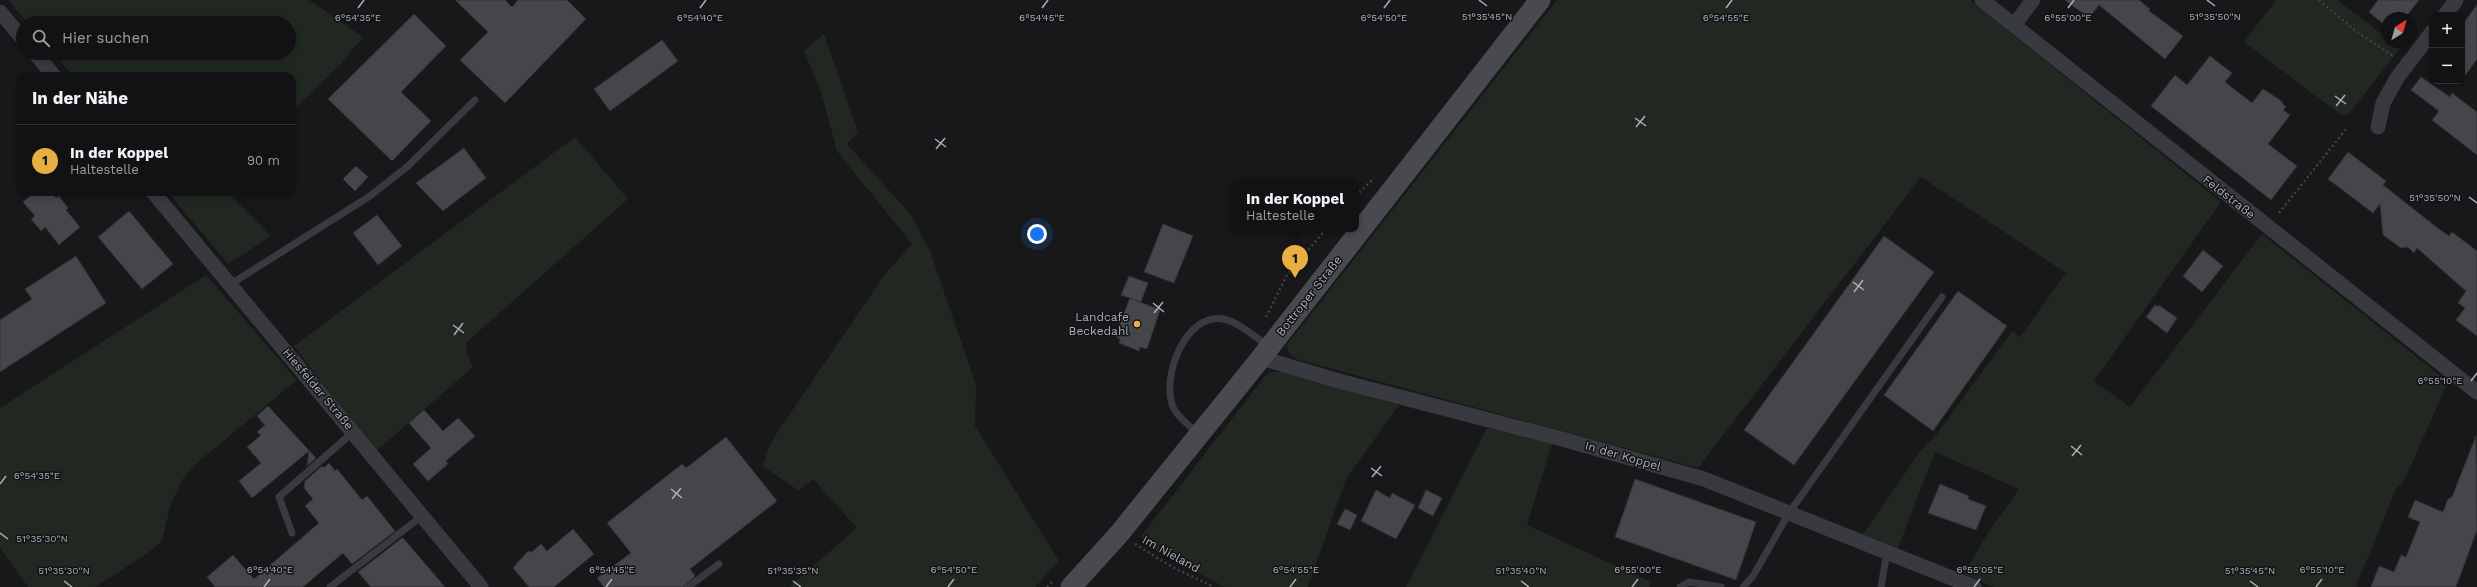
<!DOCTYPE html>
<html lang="de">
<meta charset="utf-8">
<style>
body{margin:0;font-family:"Work Sans",sans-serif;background:#1f2022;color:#f1f3f6}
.controls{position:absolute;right:12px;top:12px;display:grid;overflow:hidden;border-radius:8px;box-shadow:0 2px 6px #0003}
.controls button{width:36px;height:36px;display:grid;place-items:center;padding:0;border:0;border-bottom:1px solid #313234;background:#121214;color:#f1f3f6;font:20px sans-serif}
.compass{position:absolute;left:2381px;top:12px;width:36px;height:36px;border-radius:50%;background:#121214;box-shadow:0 2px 6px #0003;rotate:37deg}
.you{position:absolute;left:1037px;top:234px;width:14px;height:14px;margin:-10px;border:3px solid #fff;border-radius:50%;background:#1a73e8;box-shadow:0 0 0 6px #1a73e833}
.badge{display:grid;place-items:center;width:26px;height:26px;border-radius:50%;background:#e9af42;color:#111;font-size:13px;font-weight:700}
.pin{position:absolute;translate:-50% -33px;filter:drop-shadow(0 1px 2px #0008)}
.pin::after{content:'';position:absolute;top:21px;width:14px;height:12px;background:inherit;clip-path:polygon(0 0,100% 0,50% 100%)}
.popup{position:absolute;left:1231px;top:180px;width:128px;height:52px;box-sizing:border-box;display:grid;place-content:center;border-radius:8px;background:#121214;filter:drop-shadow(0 1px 3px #0005);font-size:13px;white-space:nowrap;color:#9c9ea0}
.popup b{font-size:15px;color:#f1f3f6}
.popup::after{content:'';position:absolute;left:50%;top:100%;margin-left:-8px;border:8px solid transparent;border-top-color:#121214}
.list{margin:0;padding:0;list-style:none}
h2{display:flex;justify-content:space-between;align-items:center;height:52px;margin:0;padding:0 16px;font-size:17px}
h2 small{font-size:13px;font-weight:400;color:#9c9ea0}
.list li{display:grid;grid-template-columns:26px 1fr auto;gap:12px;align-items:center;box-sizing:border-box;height:72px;padding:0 16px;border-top:1px solid #313234}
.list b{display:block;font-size:15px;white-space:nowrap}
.list p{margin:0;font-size:13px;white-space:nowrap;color:#9c9ea0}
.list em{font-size:13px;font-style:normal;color:#9c9ea0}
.icon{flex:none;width:22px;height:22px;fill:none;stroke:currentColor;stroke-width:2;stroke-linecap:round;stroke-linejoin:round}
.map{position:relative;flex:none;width:2477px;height:587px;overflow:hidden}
.search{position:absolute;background:#121214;box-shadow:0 2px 6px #0003;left:16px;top:16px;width:280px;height:44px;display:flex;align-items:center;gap:10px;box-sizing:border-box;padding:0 14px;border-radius:22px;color:#9c9ea0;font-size:15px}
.panel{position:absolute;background:#121214;box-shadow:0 2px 6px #0003;left:16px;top:72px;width:280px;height:124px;border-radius:12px}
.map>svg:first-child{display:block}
.green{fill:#202821}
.building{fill:#45464a;stroke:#323236}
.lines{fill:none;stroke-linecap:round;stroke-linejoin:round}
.path{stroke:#404146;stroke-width:2.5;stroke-dasharray:2 3;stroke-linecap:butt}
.lane{stroke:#393a3f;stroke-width:7}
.street{stroke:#393a3f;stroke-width:15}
.secondary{stroke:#484a4f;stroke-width:21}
.ticks{fill:none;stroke:#abb0b9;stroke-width:1.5}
.poi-dot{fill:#e9af42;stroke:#131315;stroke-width:1.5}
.labels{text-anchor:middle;stroke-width:3;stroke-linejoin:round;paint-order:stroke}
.street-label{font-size:12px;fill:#abb0b9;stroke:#131315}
.poi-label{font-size:12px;fill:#abb0b9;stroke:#131315;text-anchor:end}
.ticks-label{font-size:10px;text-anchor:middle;fill:#abb0b9;stroke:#131315;stroke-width:3;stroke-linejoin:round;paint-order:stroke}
</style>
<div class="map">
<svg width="2477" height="587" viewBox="0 0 2477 587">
<rect width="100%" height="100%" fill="#18181a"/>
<path class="green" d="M 8,0 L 309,0 L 363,37 L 341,64 L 292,111 L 292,76 L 73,76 L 54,53 L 289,53 L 289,23 L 28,23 Z
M 1557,0 L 1970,0 L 2221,202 L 2094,381 L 2130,407 L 2262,234 L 2448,382 L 2404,481 L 2396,489 L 2356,586 L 2358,587 L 1994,587 L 1964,574 L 1986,536 L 2019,489 L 1935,452 L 1898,548 L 1863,535 L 1920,451 L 1936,435 L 2012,331 L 2020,337 L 2066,273 L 1921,177 L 1698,468 L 1296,359 L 1290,354 L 1286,346 Z
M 2276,0 L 2337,0 L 2387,38 L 2387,42 L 2392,42 L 2400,48 L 2348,115 L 2341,115 L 2244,42 Z
M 824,34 L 858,132 L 847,144 L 911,215 L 930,251 L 976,385 L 975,426 L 1059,561 L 1035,587 L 789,587 L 857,528 L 813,479 L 799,491 L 763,466 L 767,451 L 777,433 L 885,274 L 912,244 L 837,151 L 821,92 L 804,51 Z
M 575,137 L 628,199 L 467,342 L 466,351 L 473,367 L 375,452 L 294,346 Z
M 168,192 L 227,192 L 271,236 L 228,264 Z
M 206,275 L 297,380 L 198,462 L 181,481 L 170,507 L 162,541 L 145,555 L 95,587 L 28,587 L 0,548 L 0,408 Z
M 1272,372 L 1282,372 L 1399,405 L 1346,479 L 1308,587 L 1225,587 L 1149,547 L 1141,536 L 1266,375 Z
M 1487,428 L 1552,444 L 1527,525 L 1651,582 L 1649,587 L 1406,587 Z"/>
<path class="building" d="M 455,0 L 505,0 L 512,7 L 518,0 L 567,0 L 586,19 L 505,103 L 460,60 L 488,32 Z
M 2065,0 L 2139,0 L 2150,9 L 2149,11 L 2183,36 L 2165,59 L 2099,5 L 2089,18 Z
M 2378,0 L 2419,0 L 2405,18 L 2387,18 L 2387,27 L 2369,12 Z
M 2477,5 L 2477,59 L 2462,80 L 2462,25 Z
M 414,14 L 446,46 L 401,92 L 431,121 L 392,161 L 328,99 Z
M 662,40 L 678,61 L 610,111 L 594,89 Z
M 2210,56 L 2232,73 L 2225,82 L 2252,103 L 2263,89 L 2280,100 L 2286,107 L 2283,110 L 2290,115 L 2268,144 L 2297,166 L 2271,200 L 2151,106 L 2175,75 L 2187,85 Z
M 2421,77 L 2450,97 L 2452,93 L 2477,112 L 2477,155 L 2432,120 L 2439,111 L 2411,90 Z
M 464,148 L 486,178 L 443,211 L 416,183 Z
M 2348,152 L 2386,181 L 2383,185 L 2435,226 L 2449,236 L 2452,232 L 2477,251 L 2477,336 L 2456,320 L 2465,308 L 2458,303 L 2466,291 L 2417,248 L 2414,253 L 2408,247 L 2401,248 L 2383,235 L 2380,204 L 2373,213 L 2328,179 Z
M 356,166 L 368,177 L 355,191 L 343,179 Z
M 35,192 L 51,192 L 56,198 L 59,196 L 68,208 L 66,210 L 80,227 L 59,245 L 45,227 L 41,231 L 31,219 L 35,216 L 23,202 Z
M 129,211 L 173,264 L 142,289 L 98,237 Z
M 377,215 L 402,246 L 378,265 L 353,233 Z
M 1163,224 L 1193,236 L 1174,283 L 1144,272 Z
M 1884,236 L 1934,272 L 1794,465 L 1744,430 Z
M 2203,250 L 2223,266 L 2202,292 L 2183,276 Z
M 76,256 L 106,303 L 0,372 L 0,320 L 32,299 L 25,289 Z
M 1129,276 L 1148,283 L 1141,302 L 1121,295 Z
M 1958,291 L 2007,326 L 1933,431 L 1884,395 Z
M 1130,298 L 1160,310 L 1147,349 L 1140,347 L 1139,351 L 1119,343 L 1120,339 L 1115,336 Z
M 2155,305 L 2158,307 L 2159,305 L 2177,318 L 2167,333 L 2146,317 Z
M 268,406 L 316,458 L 307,466 L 309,451 L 252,498 L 239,481 L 261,463 L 247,447 L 261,435 L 257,432 L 265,425 L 257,416 Z
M 424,410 L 443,431 L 458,418 L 475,436 L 446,461 L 448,464 L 428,481 L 413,464 L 431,448 L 409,423 Z
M 2476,436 L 2477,530 L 2456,587 L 2371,587 L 2379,566 L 2394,572 L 2401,555 L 2406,557 L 2420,522 L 2408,517 L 2415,500 L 2443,512 L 2448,499 L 2452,497 Z
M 726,437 L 777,501 L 690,569 L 695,576 L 683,587 L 604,587 L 597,578 L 631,553 L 607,523 L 682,464 L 686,468 Z
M 329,463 L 335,471 L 337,469 L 362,500 L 367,496 L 395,531 L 352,564 L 343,553 L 303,587 L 215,587 L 207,577 L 233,555 L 254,579 L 319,523 L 305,506 L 313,499 L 304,488 L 305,481 L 322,466 L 324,468 Z
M 1635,479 L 1756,522 L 1736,580 L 1615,537 Z
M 1940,484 L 1969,496 L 1968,499 L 1986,506 L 1976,530 L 1928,513 Z
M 1376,490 L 1390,498 L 1392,493 L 1415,505 L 1396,539 L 1361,521 Z
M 1426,490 L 1442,498 L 1433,516 L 1418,508 Z
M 1345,509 L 1357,515 L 1350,530 L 1337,524 Z
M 573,529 L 594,554 L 554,587 L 529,587 L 513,568 L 528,551 L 532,552 L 541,544 L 547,551 Z
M 402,538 L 404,539 L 445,587 L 371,587 L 358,572 Z"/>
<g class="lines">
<path class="path" d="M 2319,0 L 2357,32 L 2393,56
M 1356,196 L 1374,178
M 2279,213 L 2347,128
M 1266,317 L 1287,275 L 1326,229
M 1135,544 L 1172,567 L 1214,587
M 1047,587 L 1052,582"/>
<path class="lane" d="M 231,284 L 370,196 L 407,167 L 475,100
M 1197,433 C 1189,425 1177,417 1173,407 C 1161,377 1185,313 1223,319 C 1239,322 1255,337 1268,346
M 292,533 L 279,497 L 353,432
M 330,587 L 422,516
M 688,587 L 719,564
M 1680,587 L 1689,582 L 1721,587
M 1743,587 L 1753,576 L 1789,513 L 1942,297
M 1881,587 L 1887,552"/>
<path class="street" d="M 1982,0 L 2477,392
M 0,12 L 23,39
M 2445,15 L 2456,0
M 2014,25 L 2033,0
M 35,53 L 54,76
M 2378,127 L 2383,103 L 2397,78 L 2432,32
M 153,192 L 481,587
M 1261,358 L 1339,381 L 1562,439 L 1704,479 L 1974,587"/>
<path class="secondary" d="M 1071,587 L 1119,534 L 1261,358 L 1540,0"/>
</g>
<path class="ticks" d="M 1479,0 L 1487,6M 2207,0 L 2215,6M 358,8 L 364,0M 700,8 L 706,0M 1042,8 L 1048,0M 1384,8 L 1390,0M 1726,8 L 1732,0M 2068,8 L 2074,0M 2335,96 L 2346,104M 2336,106 L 2345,95M 1635,118 L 1646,126M 1636,127 L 1645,116M 935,139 L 946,147M 936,149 L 945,138M 2469,197 L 2477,203M 1853,282 L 1864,290M 1854,292 L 1863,280M 1153,303 L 1164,312M 1154,313 L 1163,302M 453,325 L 464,333M 454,335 L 463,323M 2471,381 L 2477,373M 2071,446 L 2082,455M 2072,456 L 2081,445M 1371,468 L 1382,476M 1372,477 L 1381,466M 0,484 L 6,476M 671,489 L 682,498M 672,499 L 681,488M 0,533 L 8,539M 64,581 L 72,587M 793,581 L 801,587M 1521,581 L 1529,587M 2250,581 L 2258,587M 264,587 L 270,579M 606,587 L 612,579M 948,587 L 954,579M 1290,587 L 1296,579M 1632,587 L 1638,579M 1974,587 L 1980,579M 2316,587 L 2322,579"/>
<circle class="poi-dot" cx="1137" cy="324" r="4"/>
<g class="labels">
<g class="street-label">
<text transform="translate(2229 197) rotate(38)" y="4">Feldstraße</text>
<text transform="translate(1309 296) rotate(-52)" y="4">Bottroper Straße</text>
<text transform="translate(318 389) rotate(50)" y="4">Hiesfelder Straße</text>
<text transform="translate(1623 456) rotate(16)" y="4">In der Koppel</text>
<text transform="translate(1171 554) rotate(29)" y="4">Im Nieland</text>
</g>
<g class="poi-label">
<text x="1129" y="321">Landcafe<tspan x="1129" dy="14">Beckedahl</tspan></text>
</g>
</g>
<g class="ticks-label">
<text x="1487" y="20">51°35'45"N</text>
<text x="2215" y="20">51°35'50"N</text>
<text x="358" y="21">6°54'35"E</text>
<text x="700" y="21">6°54'40"E</text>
<text x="1042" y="21">6°54'45"E</text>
<text x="1384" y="21">6°54'50"E</text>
<text x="1726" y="21">6°54'55"E</text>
<text x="2068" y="21">6°55'00"E</text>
<text x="2435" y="201">51°35'50"N</text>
<text x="2440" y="384">6°55'10"E</text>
<text x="37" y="479">6°54'35"E</text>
<text x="42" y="542">51°35'30"N</text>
<text x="270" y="573">6°54'40"E</text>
<text x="612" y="573">6°54'45"E</text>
<text x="954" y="573">6°54'50"E</text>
<text x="1296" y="573">6°54'55"E</text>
<text x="1638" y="573">6°55'00"E</text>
<text x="1980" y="573">6°55'05"E</text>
<text x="2322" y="573">6°55'10"E</text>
<text x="64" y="574">51°35'30"N</text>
<text x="793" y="574">51°35'35"N</text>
<text x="1521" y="574">51°35'40"N</text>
<text x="2250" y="574">51°35'45"N</text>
</g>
</svg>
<div class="controls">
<button>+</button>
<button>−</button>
</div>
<svg class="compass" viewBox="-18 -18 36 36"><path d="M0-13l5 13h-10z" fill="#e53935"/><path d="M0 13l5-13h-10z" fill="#9c9ea0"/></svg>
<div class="you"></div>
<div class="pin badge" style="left:1295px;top:278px">1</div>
<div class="popup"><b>In der Koppel</b>Haltestelle</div>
<div class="search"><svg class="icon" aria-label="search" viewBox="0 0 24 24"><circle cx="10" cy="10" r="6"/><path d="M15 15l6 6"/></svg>Hier suchen</div>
<section class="panel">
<h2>In der Nähe<small></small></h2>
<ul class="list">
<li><span class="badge">1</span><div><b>In der Koppel</b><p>Haltestelle</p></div><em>90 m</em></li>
</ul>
</section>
</div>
